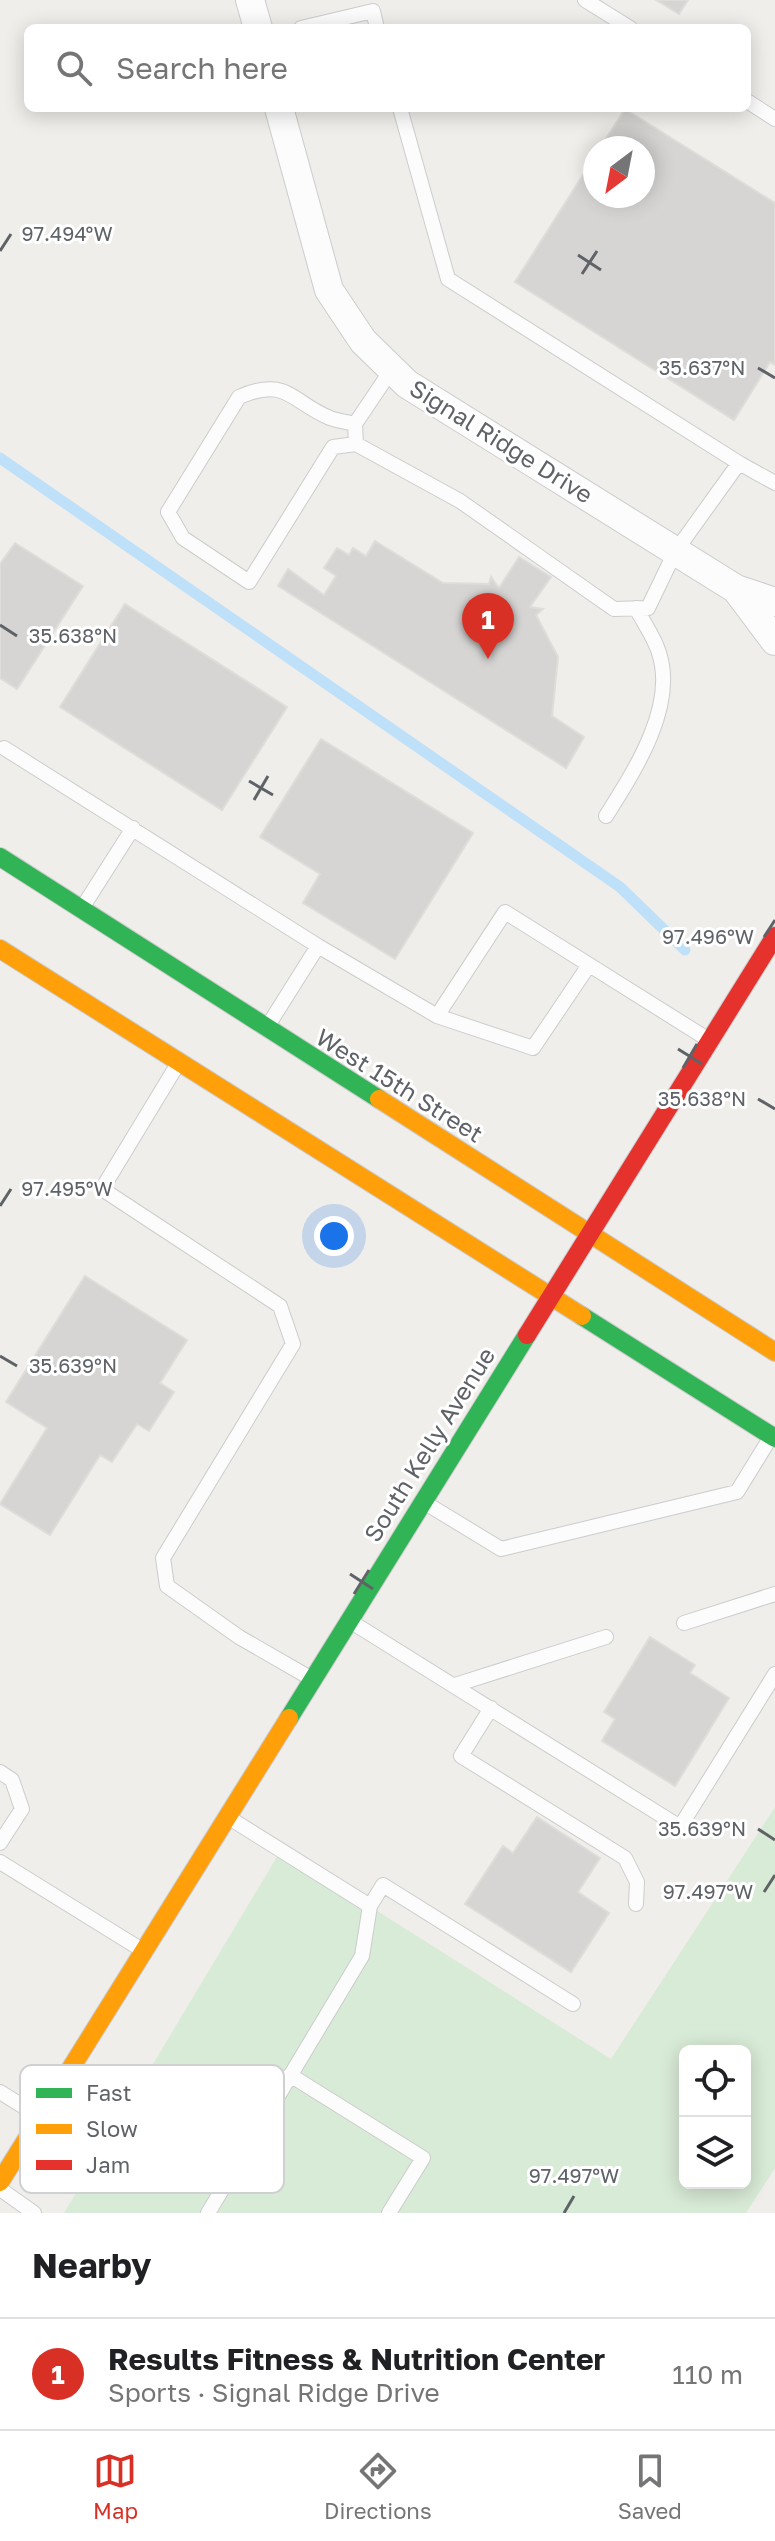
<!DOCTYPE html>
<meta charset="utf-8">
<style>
body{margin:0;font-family:"Golos Text",sans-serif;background:#f2f2f2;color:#202124}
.controls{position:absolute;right:24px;bottom:24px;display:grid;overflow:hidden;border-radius:12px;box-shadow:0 4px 20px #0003}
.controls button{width:72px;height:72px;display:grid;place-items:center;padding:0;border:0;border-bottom:2px solid #e0e0e0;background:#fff;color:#202124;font:40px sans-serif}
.compass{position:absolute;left:583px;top:136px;width:72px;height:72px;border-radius:50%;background:#fff;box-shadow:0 4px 20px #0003;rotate:212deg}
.you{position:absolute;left:334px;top:1236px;width:28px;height:28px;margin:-20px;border:6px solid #fff;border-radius:50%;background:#1a73e8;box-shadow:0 0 0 12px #1a73e833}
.badge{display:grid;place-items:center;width:52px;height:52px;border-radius:50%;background:#d93025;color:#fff;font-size:26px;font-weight:700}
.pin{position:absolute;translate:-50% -66px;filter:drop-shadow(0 2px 4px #0008)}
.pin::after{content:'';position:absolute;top:42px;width:28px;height:24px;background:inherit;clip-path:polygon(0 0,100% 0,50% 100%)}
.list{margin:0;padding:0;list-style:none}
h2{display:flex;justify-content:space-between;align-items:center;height:104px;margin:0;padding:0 32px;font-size:34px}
h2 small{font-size:26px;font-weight:400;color:#757577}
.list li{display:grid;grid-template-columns:52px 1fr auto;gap:24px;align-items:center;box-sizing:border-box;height:112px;padding:0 32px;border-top:2px solid #e0e0e0}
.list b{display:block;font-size:30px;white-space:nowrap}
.list p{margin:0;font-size:26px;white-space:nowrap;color:#757577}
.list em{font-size:26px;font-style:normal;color:#757577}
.icon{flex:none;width:44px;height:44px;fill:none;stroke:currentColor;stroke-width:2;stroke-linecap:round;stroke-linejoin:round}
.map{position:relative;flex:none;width:775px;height:2213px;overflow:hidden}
.search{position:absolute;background:#fff;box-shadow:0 4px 20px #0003;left:24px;right:24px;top:24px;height:88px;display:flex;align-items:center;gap:20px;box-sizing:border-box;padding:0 28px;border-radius:12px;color:#757577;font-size:30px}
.sheet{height:216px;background:#fff}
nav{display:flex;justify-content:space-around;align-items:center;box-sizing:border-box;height:112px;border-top:2px solid #e0e0e0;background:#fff;font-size:22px;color:#757577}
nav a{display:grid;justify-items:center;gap:4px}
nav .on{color:#d93025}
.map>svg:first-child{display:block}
.green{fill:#d8ebd6;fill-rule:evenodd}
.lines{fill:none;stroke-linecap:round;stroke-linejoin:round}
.stream{stroke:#bfe0f9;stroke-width:11}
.building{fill:#d6d5d3;stroke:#deddd9;stroke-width:2}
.lane-casing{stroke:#cbcccc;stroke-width:16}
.street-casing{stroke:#cbcccc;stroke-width:30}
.fast-casing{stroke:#cacacb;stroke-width:20}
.slow-casing{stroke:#cacacb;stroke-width:20}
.jam-casing{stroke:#cacacb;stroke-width:20}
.lane{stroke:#fdfcfc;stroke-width:14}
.street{stroke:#fdfcfc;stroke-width:28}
.fast{stroke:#30b455;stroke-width:18}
.slow{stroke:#ff9f0a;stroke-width:18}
.jam{stroke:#e5322d;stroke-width:18}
.ticks{fill:none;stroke:#5f6368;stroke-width:3}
.labels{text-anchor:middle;stroke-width:6;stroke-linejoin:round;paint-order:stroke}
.street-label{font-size:24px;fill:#5f6368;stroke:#fff}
.key{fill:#fff;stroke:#cfd0d2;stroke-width:2}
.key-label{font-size:22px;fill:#5f6368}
.ticks-label{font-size:20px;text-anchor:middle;fill:#5f6368;stroke:#fff;stroke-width:6;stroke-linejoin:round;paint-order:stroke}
</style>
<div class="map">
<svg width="775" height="2213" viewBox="0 0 775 2213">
<rect width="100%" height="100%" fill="#efeeea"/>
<path class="green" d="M 775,1807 L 775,2168 L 746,2213 L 64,2213 L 281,1850 L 611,2059 ZM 685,2051 L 745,2051 L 745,2183 L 685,2183 Z"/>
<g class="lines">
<path class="stream" d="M 0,458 L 620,887 L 685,950"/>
</g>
<path class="building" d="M 656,0 L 688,0 L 679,14 Z
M 625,109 L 775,203 L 775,365 L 770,362 L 734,420 L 515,282 L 595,156 L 595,196 L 643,196 L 643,148 L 600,148 Z
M 375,541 L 443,583 L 489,584 L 491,577 L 499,588 L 519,557 L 551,577 L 530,607 L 543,609 L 536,615 L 558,657 L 552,716 L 584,737 L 566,768 L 278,586 L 288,569 L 324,595 L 336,576 L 324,568 L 337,548 L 349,555 L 353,548 L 366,556 Z
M 15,543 L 83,586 L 17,689 L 0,678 L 0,564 Z
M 125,604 L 287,707 L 222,810 L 60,707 Z
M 321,739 L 473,833 L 395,959 L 303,903 L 320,874 L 260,837 Z
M 85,1276 L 187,1340 L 160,1383 L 174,1392 L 149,1431 L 137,1424 L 112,1462 L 100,1455 L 50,1535 L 0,1504 L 47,1428 L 6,1402 Z
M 650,1637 L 695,1665 L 690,1673 L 729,1698 L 675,1786 L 602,1741 L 615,1719 L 604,1712 Z
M 537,1817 L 600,1858 L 578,1892 L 609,1913 L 571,1972 L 465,1904 L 503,1846 L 513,1853 Z"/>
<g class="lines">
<defs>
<path id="lane" d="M 585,0 L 630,28
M 301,28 L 373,11 L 377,28
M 747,101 L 775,119
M 392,369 L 355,424 L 356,444 L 460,501 L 614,609 L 648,608 L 675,552 L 739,463 L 448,279 L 400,108
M 355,424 C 347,422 338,421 330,418 C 291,402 287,376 239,397 L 168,512 L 183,538 L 249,582 L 333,447 L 356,444
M 739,463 L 775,483
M 4,748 L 318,946
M 606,816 C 633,773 677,707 659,653 C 655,638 643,622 636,608
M 84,905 L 133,828
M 437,1016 L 533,1048 L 589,965
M 269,1024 L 318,946 L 437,1016 L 505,912 L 709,1040
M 176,1067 L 102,1189 L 280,1306 L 293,1344 L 163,1558 L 167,1586 L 239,1637 L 312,1679
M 427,1504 L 501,1549 L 737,1492 L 769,1440
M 353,1623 L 680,1827 L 775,1674
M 684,1623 L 775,1594
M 455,1685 L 606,1637
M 491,1708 L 461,1756 L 625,1858 L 637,1882 L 636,1904
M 0,1772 L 12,1780 L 22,1809 L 0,1843
M 231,1819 L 370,1906 L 383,1885 L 573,2004
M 0,1862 L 142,1950
M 290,2075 L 423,2158 L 389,2213
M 0,2092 L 37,2115
M 0,2189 L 34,2213
M 208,2213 L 362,1956 L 370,1906"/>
<path id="street" d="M 250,0 L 258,28
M 279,108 L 329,290 L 363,341 L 407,384 L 736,589 L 775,602
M 736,589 L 775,641"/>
<path id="fast" d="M 0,857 L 379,1099
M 582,1316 L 775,1438
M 289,1718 L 527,1335"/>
<path id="slow" d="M 0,949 L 582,1316
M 379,1099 L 775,1352
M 0,2182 L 289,1718"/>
<path id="jam" d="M 527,1335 L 775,936"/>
</defs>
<use href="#lane" class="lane-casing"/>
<use href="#street" class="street-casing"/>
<use href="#fast" class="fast-casing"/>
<use href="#slow" class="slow-casing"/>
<use href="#jam" class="jam-casing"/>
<use href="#lane" class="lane"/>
<use href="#street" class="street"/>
<use href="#fast" class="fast"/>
<use href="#slow" class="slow"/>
<use href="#jam" class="jam"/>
</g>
<path class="ticks" d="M 0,251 L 11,234M 578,255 L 601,270M 582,274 L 597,251M 758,368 L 775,378M 0,625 L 17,636M 249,781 L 273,795M 254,800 L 268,776M 764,937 L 775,920M 678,1049 L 702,1064M 683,1068 L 697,1044M 758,1099 L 775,1109M 0,1206 L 11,1189M 0,1356 L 17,1366M 350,1574 L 373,1589M 354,1594 L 369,1570M 758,1829 L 775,1840M 764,1892 L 775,1875M 564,2213 L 574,2196"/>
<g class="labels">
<g class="street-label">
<text transform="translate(501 442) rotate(32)" y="8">Signal Ridge Drive</text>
<text transform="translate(399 1086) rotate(32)" y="8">West 15th Street</text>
<text transform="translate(430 1445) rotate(-58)" y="8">South Kelly Avenue</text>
</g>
</g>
<rect x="20" y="2065" width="264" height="128" rx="12" class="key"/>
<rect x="36" y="2088" width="36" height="10" fill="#30b455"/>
<rect x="36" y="2124" width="36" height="10" fill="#ff9f0a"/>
<rect x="36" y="2160" width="36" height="10" fill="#e5322d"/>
<g class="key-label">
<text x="86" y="2101">Fast</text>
<text x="86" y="2137">Slow</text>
<text x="86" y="2173">Jam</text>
</g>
<g class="ticks-label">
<text x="67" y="241">97.494°W</text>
<text x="702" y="375">35.637°N</text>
<text x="73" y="643">35.638°N</text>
<text x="708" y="944">97.496°W</text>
<text x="702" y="1106">35.638°N</text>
<text x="67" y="1196">97.495°W</text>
<text x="73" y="1373">35.639°N</text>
<text x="702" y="1836">35.639°N</text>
<text x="708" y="1899">97.497°W</text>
<text x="574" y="2183">97.497°W</text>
</g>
</svg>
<div class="controls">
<button><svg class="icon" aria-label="locate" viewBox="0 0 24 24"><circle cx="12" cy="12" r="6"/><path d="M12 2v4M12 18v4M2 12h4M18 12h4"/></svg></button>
<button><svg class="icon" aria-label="layers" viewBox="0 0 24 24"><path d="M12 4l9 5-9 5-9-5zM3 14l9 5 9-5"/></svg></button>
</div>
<svg class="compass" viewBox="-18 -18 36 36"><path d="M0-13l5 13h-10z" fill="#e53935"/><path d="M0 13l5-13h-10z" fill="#757577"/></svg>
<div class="you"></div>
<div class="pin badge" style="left:488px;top:659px">1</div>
<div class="search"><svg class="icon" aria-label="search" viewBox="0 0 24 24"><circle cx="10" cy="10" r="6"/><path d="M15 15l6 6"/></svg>Search here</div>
</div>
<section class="sheet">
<h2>Nearby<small></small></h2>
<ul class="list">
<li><span class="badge">1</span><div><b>Results Fitness &amp; Nutrition Center</b><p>Sports · Signal Ridge Drive</p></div><em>110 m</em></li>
</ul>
</section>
<nav>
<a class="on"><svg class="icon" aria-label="map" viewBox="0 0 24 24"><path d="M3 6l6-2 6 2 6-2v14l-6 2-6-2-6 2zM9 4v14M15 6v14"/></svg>Map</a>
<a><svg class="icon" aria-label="directions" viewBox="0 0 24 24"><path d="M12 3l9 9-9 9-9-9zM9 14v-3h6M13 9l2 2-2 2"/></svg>Directions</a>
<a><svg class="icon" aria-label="saved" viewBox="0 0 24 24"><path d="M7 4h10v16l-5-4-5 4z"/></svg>Saved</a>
</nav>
